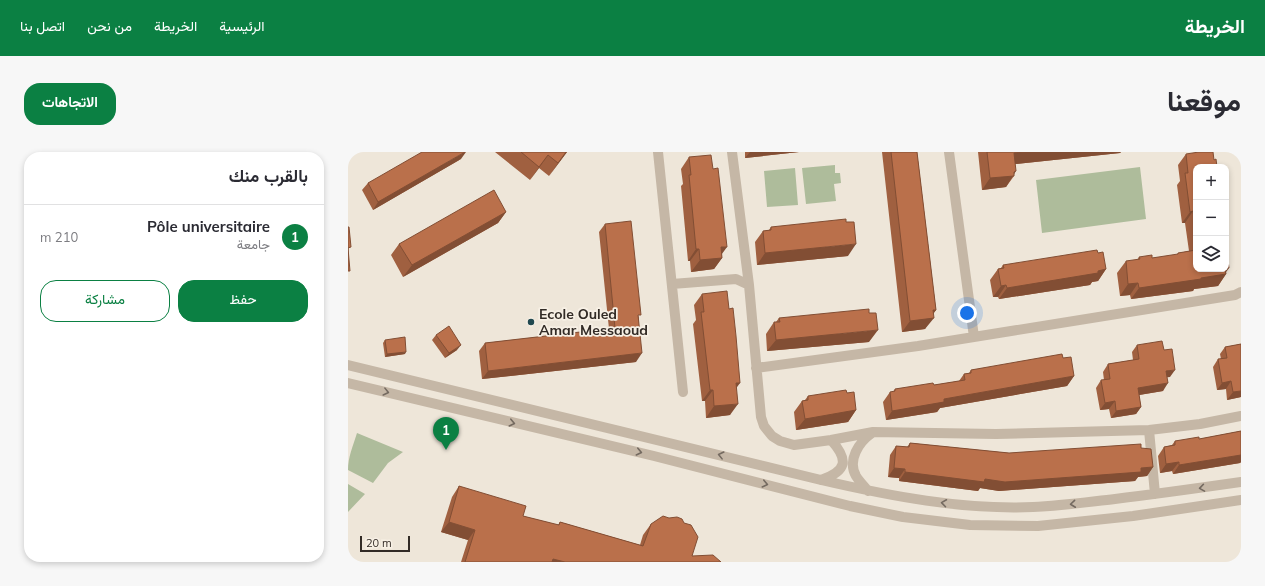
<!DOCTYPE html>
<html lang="ar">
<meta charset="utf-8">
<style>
body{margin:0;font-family:Mulish,Vazirmatn,sans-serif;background:#f7f7f7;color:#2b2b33;direction:rtl}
.controls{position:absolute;right:12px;top:12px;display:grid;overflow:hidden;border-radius:8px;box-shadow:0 2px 6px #0003}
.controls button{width:36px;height:36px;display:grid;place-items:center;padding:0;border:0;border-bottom:1px solid #e1e1e2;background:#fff;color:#2b2b33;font:20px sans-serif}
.scale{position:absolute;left:12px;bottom:10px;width:50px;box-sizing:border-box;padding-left:4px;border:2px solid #322b26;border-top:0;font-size:11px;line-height:14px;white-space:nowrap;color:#322b26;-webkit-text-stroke:3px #f7f0e5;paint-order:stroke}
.you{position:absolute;left:619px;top:161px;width:14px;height:14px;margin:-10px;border:3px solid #fff;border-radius:50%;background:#1a73e8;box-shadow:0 0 0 6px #1a73e833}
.badge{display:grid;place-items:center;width:26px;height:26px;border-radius:50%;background:#0b8043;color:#fff;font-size:13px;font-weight:700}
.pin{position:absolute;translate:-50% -33px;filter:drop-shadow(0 1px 2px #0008)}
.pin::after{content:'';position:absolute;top:21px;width:14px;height:12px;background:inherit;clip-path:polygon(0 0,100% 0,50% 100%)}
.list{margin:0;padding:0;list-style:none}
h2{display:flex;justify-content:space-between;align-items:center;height:52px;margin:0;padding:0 16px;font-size:17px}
h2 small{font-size:13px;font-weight:400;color:#7c7c81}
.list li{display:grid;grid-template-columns:26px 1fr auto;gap:12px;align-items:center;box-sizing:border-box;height:64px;padding:0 16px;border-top:1px solid #e1e1e2}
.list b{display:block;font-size:15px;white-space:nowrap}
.list p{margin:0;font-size:13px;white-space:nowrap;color:#7c7c81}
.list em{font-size:13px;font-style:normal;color:#7c7c81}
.actions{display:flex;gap:8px;padding:12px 16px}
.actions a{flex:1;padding:9px 0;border:1px solid #0b8043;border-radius:16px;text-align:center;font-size:14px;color:#0b8043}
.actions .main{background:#0b8043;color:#fff}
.icon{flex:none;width:22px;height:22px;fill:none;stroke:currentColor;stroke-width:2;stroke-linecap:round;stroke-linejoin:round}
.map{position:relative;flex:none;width:893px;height:410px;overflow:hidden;direction:ltr;border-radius:16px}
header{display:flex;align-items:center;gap:24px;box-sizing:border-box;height:56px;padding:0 20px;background:#0b8043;color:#fff}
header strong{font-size:19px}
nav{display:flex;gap:22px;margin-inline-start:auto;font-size:14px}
.intro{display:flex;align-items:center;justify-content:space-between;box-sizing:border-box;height:96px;padding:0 24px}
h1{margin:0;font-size:28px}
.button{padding:10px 18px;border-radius:16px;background:#0b8043;color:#fff;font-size:14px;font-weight:700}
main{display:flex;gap:24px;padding:0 24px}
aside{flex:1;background:#fff;border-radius:16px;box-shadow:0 2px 6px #0003}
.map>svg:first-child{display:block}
.green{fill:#aebc9b}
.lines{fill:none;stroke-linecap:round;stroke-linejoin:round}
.minor{stroke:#c5b7a6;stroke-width:10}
.wall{fill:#a06040}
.shaded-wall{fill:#824e34}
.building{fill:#ba704b;stroke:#824e34}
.oneway{stroke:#746a60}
.poi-dot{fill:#20484f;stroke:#f7f0e5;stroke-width:1.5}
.labels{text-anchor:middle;stroke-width:3.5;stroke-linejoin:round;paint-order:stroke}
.poi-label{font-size:14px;font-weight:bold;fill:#322b26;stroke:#f7f0e5;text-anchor:start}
</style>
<header>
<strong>الخريطة</strong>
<nav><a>الرئيسية</a><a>الخريطة</a><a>من نحن</a><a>اتصل بنا</a></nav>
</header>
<div class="intro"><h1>موقعنا</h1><a class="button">الاتجاهات</a></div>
<main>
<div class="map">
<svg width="893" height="410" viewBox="0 0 893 410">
<rect width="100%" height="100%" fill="#eee6d9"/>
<path class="green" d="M 487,13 L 487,21 L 492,21 L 493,31 L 486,32 L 488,49 L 458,52 L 454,16 Z
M 792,15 L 798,67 L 694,81 L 688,28 Z
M 447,16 L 450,53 L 419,55 L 416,19 Z
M 9,281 L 55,300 L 40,311 L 25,331 L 0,318 C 0,305 5,294 9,281 Z
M 0,332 L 17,342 L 0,360 Z"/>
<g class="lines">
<path class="minor" d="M 310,0 L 335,240
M 384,0 L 401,133 L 413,265 L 416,274 L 424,284 L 432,289 L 446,293 L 483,288 L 525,280 L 648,282 L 801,278 L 852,272 L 893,264
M 601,0 L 626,185
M 324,132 L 388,127 L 401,133
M 0,213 L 473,328 C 542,344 614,358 685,355 C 713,354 740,350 767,347 C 809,342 851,336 893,330
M 408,216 L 570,194 L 887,143 L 893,140
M 0,231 L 306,304 L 502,354 L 555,365 L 622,373 L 690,374 L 785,364 L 893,348
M 801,278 L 807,342
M 473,328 C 499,319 501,308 483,288
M 520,339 C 516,334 511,329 508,324 C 499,308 511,290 524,281"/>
</g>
<path class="wall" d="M 147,0 L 219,0 L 201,24 L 191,16 L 182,28 Z
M 397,0 L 451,0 L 397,6 Z
M 534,0 L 569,0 L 588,158 L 585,162 L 577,177 L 554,180 Z
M 630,0 L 773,0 L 772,1 L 667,12 L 666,24 L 658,35 L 634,38 Z
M 838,2 L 848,15 L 848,117 L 878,120 L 878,122 L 870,134 L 846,137 L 845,139 L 783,147 L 782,143 L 772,144 L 769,121 L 778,109 L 789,108 L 791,105 L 804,106 L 829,103 L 830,101 L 841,99 L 837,71 L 834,71 L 829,33 L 832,29 L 830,13 Z
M 341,5 L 374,102 L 374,106 L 366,117 L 343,120 L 342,109 L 340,109 L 333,34 L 335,32 L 333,17 Z
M 113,7 L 25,58 L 14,38 L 20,31 Z
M 158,60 L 150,71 L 55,125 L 43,103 L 51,92 Z
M 257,72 L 291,166 L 288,210 L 134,227 L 131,199 L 137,191 L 261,177 L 251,80 Z
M 423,75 L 500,104 L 409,113 L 407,90 L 415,79 L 421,78 Z
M 655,113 L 758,117 L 750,129 L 744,130 L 742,133 L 651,147 L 650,145 L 645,145 L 642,128 L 650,117 L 653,116 Z
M 354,142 L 389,236 L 382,263 L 358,266 L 357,249 L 354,249 L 345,172 L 348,168 L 346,153 Z
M 431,166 L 521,190 L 419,199 L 418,182 L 426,170 L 428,170 Z
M 88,183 L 109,198 L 97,206 L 84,188 Z
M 37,188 L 57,202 L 37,205 L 35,191 Z
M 893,192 L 893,245 L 879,248 L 878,237 L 869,238 L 865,215 L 870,207 L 873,207 L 872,202 L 877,195 Z
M 789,193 L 816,198 L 822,225 L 819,225 L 815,239 L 791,243 L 793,255 L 788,262 L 763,266 L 761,257 L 752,258 L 748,236 L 753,228 L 756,228 L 755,220 L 760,212 L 785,208 L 784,200 Z
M 715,206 L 726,224 L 719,234 L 592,256 L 589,260 L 538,268 L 535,250 L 542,240 L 545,240 L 547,237 L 586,233 L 611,229 L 616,222 L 621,221 L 623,218 Z
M 499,241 L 508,258 L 500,270 L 448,278 L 446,260 L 454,249 L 457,248 L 460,244 Z
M 893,279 L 893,310 L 892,311 L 825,322 L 824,319 L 812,321 L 810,304 L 816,295 L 824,293 L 827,289 L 851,287 Z
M 562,291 L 661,301 L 793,296 L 805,315 L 799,324 L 790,325 L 787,329 L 651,339 L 632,336 L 630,339 L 551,329 L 551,326 L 540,325 L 542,303 L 548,294 L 559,295 Z
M 111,334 L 175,364 L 210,373 L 212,370 L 292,393 L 295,383 L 303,372 L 344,404 L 373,410 L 113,410 L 120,388 L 93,380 L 104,345 Z"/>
<path class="shaded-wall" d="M 117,0 L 118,0 L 113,7 L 25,58 L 30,50 Z
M 218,0 L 219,0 L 201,24 L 210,11 Z
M 402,0 L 451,0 L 397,6 Z
M 679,0 L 773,0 L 772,1 L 658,13 L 666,1 Z
M 200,3 L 191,16 L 182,28 L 191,15 Z
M 668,19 L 658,35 L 634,38 L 642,26 Z
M 845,59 L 837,71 L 834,71 L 842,60 Z
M 158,60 L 150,71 L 55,125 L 64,113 Z
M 508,92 L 500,104 L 409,113 L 417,101 Z
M 373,95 L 379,95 L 371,106 L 374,106 L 366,117 L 343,120 L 352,108 Z
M 348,97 L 351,97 L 342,109 L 340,109 Z
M 878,116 L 881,116 L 876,123 L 878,122 L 870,134 L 846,137 L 845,139 L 783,147 L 791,136 L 878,117 Z
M 758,117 L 750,129 L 744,130 L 742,133 L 651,147 L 659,136 Z
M 790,131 L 782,143 L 772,144 L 780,132 Z
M 658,133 L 650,145 L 645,145 L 653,134 Z
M 585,158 L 588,158 L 582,166 L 586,166 L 577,177 L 554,180 L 562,169 Z
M 530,178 L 521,190 L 419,199 L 428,188 Z
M 113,193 L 109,198 L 97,206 L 101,201 Z
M 58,200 L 57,202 L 37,205 L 39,202 Z
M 294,201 L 288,210 L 134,227 L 140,219 Z
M 827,218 L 822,225 L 813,226 L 818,219 Z
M 726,224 L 719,234 L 592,256 L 589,260 L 538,268 L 544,259 L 596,247 Z
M 883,229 L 878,237 L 869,238 L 874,231 Z
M 388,231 L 392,231 L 384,242 Z
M 820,231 L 815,239 L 785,244 L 790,236 Z
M 362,238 L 365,238 L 357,249 L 354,249 Z
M 893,239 L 893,245 L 879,248 L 885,240 Z
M 767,249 L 761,257 L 752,258 L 757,251 Z
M 390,252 L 382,263 L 358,266 L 366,254 Z
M 793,255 L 788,262 L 763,266 L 768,259 Z
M 508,258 L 500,270 L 448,278 L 457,267 Z
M 893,303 L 893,310 L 892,311 L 825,322 L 831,313 Z
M 831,310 L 824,319 L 812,321 L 818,312 Z
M 805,315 L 799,324 L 790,325 L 787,329 L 651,339 L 632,336 L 630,339 L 551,329 L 557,320 L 637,327 L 793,316 Z
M 546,316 L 557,317 L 551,326 L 540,325 Z
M 101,370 L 127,378 L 120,388 L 93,380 Z
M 205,407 L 217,410 L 203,410 Z"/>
<path class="building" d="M 74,0 L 117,0 L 30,50 L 20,31 Z
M 173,0 L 218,0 L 210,11 L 200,3 L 191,15 Z
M 543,0 L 569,0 L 588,158 L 585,158 L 586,166 L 562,169 Z
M 639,0 L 679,0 L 666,1 L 668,19 L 666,20 L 666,24 L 642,26 Z
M 851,0 L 865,0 L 866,8 L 868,7 L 869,15 L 848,15 L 848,79 L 845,59 L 842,60 L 837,21 L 840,21 L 838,2 Z
M 363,3 L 365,17 L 370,16 L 379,95 L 373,95 L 374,106 L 352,108 L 351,97 L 348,97 L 341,23 L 343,23 L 341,5 Z
M 146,38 L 158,60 L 64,113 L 51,92 Z
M 498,67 L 498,70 L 506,70 L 508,92 L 417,101 L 415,79 L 423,78 L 423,75 Z
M 283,69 L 293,163 L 290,163 L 294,201 L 140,219 L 137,191 L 267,176 L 257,72 Z
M 0,75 L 1,75 L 3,95 L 0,96 L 2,119 L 0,119 Z
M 878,91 L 881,116 L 878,116 Z
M 749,98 L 750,101 L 755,100 L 758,117 L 750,119 L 750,121 L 659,136 L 658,133 L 653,134 L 650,117 L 656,116 L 655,113 Z
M 848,98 L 848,117 L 877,117 L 878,122 L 853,126 L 853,127 L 791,136 L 790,131 L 780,132 L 778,109 L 792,107 L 791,105 L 804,103 L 804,106 L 830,102 L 830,101 Z
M 379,139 L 381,157 L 385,156 L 388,184 L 392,231 L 388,231 L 390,252 L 366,254 L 365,238 L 362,238 L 353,160 L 356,160 L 354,142 Z
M 521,157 L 521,161 L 528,161 L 530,178 L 428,188 L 426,170 L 432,170 L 431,166 Z
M 101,174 L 113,193 L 101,201 L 88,183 Z
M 57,185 L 58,200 L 39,202 L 37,188 Z
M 814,189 L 816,198 L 824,197 L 827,218 L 818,219 L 820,231 L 790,236 L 793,255 L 768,259 L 767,249 L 757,251 L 753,228 L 762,227 L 760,212 L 791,207 L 789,193 Z
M 893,192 L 893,239 L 885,240 L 883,229 L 874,231 L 870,207 L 879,206 L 877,195 Z
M 714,202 L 715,206 L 723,205 L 726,224 L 596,247 L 596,250 L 544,259 L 542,240 L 547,239 L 547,237 L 585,231 L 586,233 L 617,228 L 616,222 L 623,221 L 623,218 Z
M 498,238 L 499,241 L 506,240 L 508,258 L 457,267 L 454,249 L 460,248 L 460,244 Z
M 893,279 L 893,303 L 831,313 L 831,310 L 818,312 L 816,295 L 827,293 L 827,289 L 851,285 L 851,287 Z
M 562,291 L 661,301 L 793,292 L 793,296 L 803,297 L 805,315 L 793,316 L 793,320 L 657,330 L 637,327 L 636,330 L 557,320 L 557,317 L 546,316 L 548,294 L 561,295 Z
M 111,334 L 178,354 L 175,364 L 211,373 L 212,370 L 295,394 L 303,372 L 315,364 L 321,366 L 329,365 L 334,367 L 336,371 L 343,373 L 350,385 L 344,404 L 365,403 L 373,410 L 217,410 L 205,407 L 204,410 L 117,410 L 127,378 L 101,370 Z"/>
<defs><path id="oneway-chevron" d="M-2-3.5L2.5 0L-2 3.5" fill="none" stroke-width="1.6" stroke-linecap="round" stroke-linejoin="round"/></defs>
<g class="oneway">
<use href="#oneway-chevron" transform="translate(38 240) rotate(14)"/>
<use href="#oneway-chevron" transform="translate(164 271) rotate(13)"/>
<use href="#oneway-chevron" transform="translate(291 300) rotate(13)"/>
<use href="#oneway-chevron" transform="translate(373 303) rotate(-166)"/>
<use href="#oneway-chevron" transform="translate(417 332) rotate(13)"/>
<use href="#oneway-chevron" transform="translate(854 336) rotate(171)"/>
<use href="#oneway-chevron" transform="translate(596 351) rotate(-172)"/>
<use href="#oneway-chevron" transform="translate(725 352) rotate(174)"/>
</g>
<circle class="poi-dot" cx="183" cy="170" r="4"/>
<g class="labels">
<g class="poi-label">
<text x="191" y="167">Ecole Ouled<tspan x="191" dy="16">Amar Messaoud</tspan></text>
</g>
</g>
</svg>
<div class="controls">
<button>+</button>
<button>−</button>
<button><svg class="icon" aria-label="layers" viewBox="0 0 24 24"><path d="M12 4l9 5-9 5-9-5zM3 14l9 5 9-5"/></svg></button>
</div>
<div class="scale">20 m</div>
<div class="you"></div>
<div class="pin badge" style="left:98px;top:298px">1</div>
</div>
<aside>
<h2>بالقرب منك<small></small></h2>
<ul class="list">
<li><span class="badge">1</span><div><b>Pôle universitaire</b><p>جامعة</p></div><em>210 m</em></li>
</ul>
<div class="actions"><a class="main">حفظ</a><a>مشاركة</a></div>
</aside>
</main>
